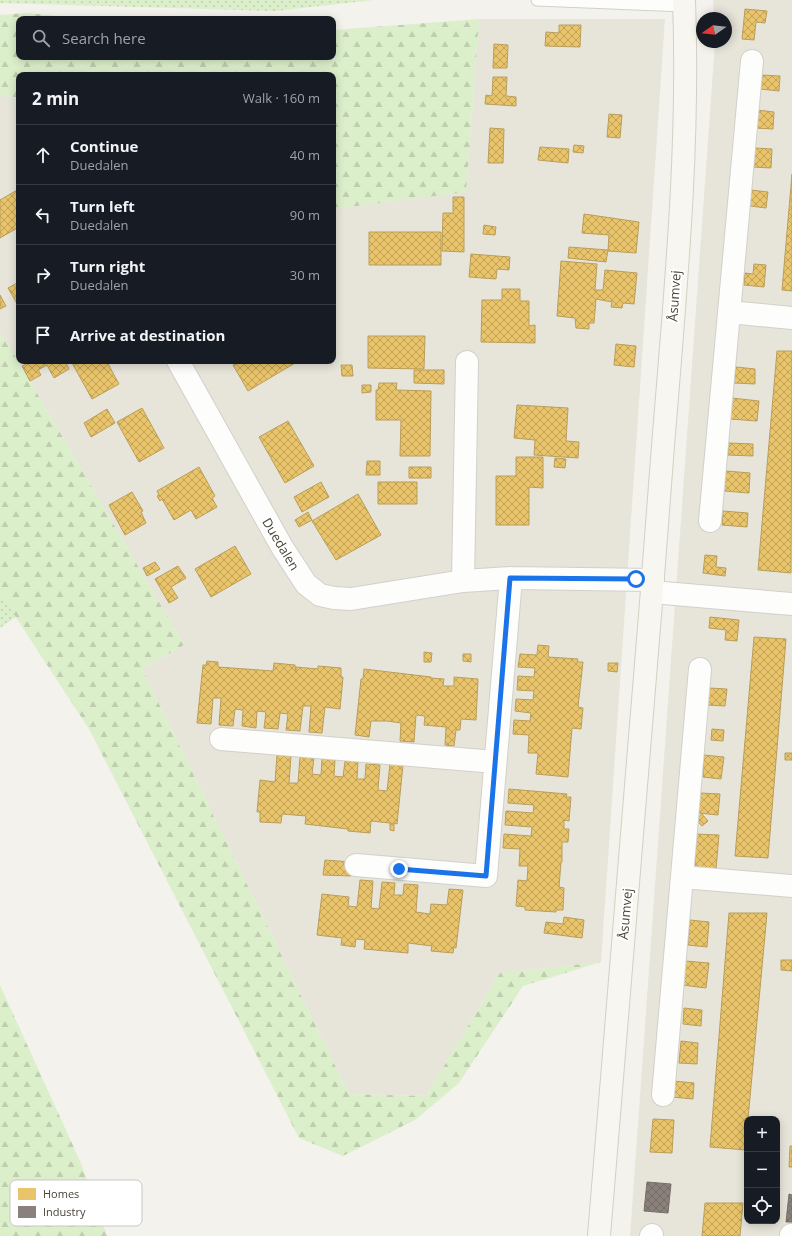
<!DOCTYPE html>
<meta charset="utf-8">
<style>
body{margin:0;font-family:"Open Sans",sans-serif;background:#20242c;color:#f1f3f6}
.controls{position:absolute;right:12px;bottom:12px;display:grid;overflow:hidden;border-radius:8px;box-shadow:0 2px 10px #0003}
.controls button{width:36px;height:36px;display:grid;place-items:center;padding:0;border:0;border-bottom:1px solid #363941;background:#171b24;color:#f1f3f6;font:20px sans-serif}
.compass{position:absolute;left:696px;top:12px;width:36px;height:36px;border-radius:50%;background:#171b24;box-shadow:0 2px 10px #0003;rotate:256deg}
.stop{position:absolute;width:12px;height:12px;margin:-9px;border:3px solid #1a73e8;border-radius:50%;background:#fff}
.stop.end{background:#1a73e8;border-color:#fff;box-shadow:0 1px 4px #0008}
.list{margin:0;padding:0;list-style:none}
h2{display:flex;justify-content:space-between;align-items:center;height:52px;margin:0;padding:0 16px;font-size:17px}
h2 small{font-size:13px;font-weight:400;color:#9ea1a6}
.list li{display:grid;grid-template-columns:26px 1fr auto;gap:12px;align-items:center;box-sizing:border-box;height:60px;padding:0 16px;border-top:1px solid #363941}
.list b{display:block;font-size:15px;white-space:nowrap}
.list p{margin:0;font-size:13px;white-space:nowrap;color:#9ea1a6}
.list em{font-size:13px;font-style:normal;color:#9ea1a6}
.icon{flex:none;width:22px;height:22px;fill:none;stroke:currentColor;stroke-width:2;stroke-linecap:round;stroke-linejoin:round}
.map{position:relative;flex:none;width:792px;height:1236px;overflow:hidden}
.search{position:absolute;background:#171b24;box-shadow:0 2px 10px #0003;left:16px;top:16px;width:320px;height:44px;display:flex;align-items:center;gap:10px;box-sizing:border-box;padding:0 14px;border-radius:8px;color:#9ea1a6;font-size:15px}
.panel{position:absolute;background:#171b24;box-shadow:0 2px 10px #0003;left:16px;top:72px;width:320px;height:292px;border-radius:8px}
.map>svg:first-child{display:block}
.residential{fill:#e7e5da;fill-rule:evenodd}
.green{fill:url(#green-dots)}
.forest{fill:url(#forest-firs)}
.homes{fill:url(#homes-cross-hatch);stroke:#b99e5b}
.industry{fill:url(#industry-cross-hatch);stroke:#776f67}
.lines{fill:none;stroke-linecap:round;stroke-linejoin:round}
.lane-casing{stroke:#d1d0ca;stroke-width:13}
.street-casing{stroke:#d1d0ca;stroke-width:24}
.secondary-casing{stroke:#d3d0c3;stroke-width:24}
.lane{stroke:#fdfdfc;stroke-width:11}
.street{stroke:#fdfdfc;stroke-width:22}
.secondary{stroke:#f7f6f0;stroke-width:22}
.route{stroke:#1a73e8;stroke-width:5}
.labels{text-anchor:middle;stroke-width:4;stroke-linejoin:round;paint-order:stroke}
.street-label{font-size:13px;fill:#4a4537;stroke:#fff}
.key{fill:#fff;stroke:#c9c7c3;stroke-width:1}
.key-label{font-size:11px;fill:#4a4537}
</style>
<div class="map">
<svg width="792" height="1236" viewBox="0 0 792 1236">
<defs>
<pattern id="green-dots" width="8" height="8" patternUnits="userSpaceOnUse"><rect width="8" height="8" fill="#dcefcb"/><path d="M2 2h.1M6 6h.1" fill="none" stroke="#beceaf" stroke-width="1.8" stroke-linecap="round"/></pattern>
<pattern id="forest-firs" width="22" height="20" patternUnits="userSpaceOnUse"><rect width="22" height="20" fill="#dcefcb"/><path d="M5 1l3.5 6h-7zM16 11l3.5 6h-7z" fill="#beceaf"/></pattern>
<pattern id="homes-cross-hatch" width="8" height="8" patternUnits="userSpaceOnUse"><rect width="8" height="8" fill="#e9c46a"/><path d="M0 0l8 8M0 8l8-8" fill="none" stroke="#bfa158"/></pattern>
<pattern id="industry-cross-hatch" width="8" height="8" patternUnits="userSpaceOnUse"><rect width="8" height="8" fill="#8a817c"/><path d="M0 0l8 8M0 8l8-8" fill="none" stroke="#736b66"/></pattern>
</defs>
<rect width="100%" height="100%" fill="#f3f2ed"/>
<path class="residential" d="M 713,0 L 792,0 L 792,1236 L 630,1236 L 715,42 L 726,42 L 726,18 L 714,18 ZM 747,1119 L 777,1119 L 777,1221 L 747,1221 Z
M 479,19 L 665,19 L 601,962 L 500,973 L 426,1096 L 349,1094 L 142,669 L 184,645 L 17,359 L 0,334 L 0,93 L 19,100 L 19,361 L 333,361 L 333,209 L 466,191 Z"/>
<path class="green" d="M 0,0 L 374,0 L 275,11 L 0,3 Z
M 0,593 L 16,617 L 0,628 Z"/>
<path class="forest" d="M 27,13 L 87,19 L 19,19 L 19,57 L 333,57 L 333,30 L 479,19 L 466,192 L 333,209 L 333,75 L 19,75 L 19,100 L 0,93 L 0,15 Z
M 0,334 L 17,359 L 184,645 L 142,669 L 349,1094 L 426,1096 L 500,973 L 601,962 L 523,986 L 459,1083 L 415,1120 L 343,1156 L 299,1138 L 89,729 L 0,593 Z
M 0,985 L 80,1161 L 107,1236 L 0,1236 Z"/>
<path class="homes" d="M 745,9 L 767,11 L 765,23 L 756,22 L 754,40 L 742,39 Z
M 559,25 L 581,25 L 580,47 L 545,46 L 546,32 L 559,33 Z
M 494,44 L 508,45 L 507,68 L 493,68 Z
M 761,75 L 780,76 L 779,91 L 760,89 Z
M 493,77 L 507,77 L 506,96 L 516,97 L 516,106 L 485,104 L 486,95 L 492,96 Z
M 757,110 L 774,112 L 773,129 L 755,128 Z
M 609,114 L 622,115 L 620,138 L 607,137 Z
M 490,128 L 504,129 L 503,163 L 488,163 Z
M 574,145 L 584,146 L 583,153 L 573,152 Z
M 540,147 L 569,149 L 568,163 L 538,160 Z
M 755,148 L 772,149 L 771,168 L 753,167 Z
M 792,174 L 792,291 L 782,290 Z
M 19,189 L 19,227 L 0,238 L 0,200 Z
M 751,190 L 768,192 L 766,208 L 750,206 Z
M 453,197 L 464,197 L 464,252 L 442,251 L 443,213 L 453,213 Z
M 584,214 L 639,222 L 636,253 L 608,251 L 609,235 L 582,233 Z
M 484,225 L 496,227 L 495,235 L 483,234 Z
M 369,232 L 441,232 L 441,265 L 369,265 Z
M 569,247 L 608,250 L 606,262 L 568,258 Z
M 471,254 L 510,257 L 509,270 L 497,269 L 496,279 L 469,277 Z
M 561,261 L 597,264 L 595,290 L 603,290 L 605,270 L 637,273 L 634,304 L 623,303 L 622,308 L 611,307 L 612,302 L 596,299 L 594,323 L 589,323 L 589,329 L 576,328 L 575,318 L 557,316 Z
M 754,264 L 766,265 L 764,287 L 744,285 L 745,273 L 753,274 Z
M 19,282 L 19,307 L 8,288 Z
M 502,289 L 520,289 L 520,301 L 529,301 L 529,326 L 535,325 L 535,343 L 481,342 L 482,300 L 502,300 Z
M 0,295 L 6,306 L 0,309 Z
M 368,336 L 425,336 L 424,369 L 368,368 Z
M 616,344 L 636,346 L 634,367 L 614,365 Z
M 777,351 L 792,351 L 791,573 L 758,570 Z
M 31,361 L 65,361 L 69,369 L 54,378 L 47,365 L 38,370 L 41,375 L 30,381 L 22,366 Z
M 71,361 L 110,361 L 107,362 L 119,384 L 92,399 Z
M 241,361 L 294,361 L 295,363 L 248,391 L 233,365 Z
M 341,365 L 352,365 L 353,376 L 342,376 Z
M 736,367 L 755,369 L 755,384 L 734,383 Z
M 414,370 L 444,370 L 444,384 L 414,383 Z
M 379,383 L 397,383 L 396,390 L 431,391 L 430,456 L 400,456 L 401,420 L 376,420 L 376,390 L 378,390 Z
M 362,385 L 371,385 L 371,392 L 362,393 Z
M 732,398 L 759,401 L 757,421 L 730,419 Z
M 517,405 L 568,408 L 566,441 L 579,442 L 578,458 L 534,455 L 535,440 L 514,438 Z
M 142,408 L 164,448 L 139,462 L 117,422 Z
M 107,409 L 115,423 L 91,437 L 84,423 Z
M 288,421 L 314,466 L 285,483 L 259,437 Z
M 729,443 L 753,444 L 753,456 L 728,455 Z
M 516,457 L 543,457 L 543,488 L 529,487 L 529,525 L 496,525 L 496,476 L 516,476 Z
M 555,458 L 566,459 L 565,468 L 554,467 Z
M 367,461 L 380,461 L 380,475 L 366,475 Z
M 199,467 L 215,496 L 212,498 L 217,507 L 196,519 L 191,510 L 174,520 L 162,499 L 160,501 L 157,496 L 159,495 L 157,491 Z
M 409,467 L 431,467 L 431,478 L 409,478 Z
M 726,471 L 750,473 L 749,493 L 724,491 Z
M 321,482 L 329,497 L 302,512 L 294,497 Z
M 378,482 L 417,482 L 417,504 L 378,504 Z
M 132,492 L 143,511 L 141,512 L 146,523 L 125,535 L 109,505 Z
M 358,494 L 381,535 L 336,560 L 312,521 Z
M 723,511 L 748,513 L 747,527 L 722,525 Z
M 308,512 L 312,520 L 299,527 L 295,520 Z
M 235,546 L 251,574 L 211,597 L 195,569 Z
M 705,555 L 717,556 L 716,567 L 726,568 L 725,576 L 703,573 Z
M 155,562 L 160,569 L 147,576 L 143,568 Z
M 178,566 L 186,578 L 171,587 L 178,598 L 169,603 L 155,579 Z
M 710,617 L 739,620 L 737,641 L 725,640 L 726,630 L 709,628 Z
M 754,637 L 786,639 L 768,858 L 735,856 Z
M 538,645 L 549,646 L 548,657 L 578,659 L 577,662 L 583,662 L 578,707 L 583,708 L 581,729 L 572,728 L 568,777 L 536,774 L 538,753 L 528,753 L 529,735 L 513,734 L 514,720 L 530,721 L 531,713 L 515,711 L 516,699 L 533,700 L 534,691 L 517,690 L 518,676 L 534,677 L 535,668 L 518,667 L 520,654 L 537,655 Z
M 424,652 L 432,653 L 431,662 L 424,662 Z
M 463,654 L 471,654 L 471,662 L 463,661 Z
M 207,661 L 218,662 L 218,667 L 273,671 L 274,663 L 295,665 L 296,673 L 296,667 L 318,669 L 318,666 L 341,668 L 341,677 L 343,677 L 340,709 L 325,707 L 322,733 L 309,732 L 311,706 L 303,706 L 300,731 L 286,730 L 288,714 L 280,713 L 278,729 L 264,728 L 266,712 L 257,711 L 256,728 L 242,726 L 243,710 L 235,709 L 233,726 L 219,725 L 221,698 L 213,698 L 211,724 L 197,723 L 203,665 L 206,665 Z
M 608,663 L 618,663 L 617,672 L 608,671 Z
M 364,669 L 431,677 L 431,678 L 444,679 L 443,686 L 454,686 L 454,677 L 478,679 L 476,720 L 461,719 L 460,730 L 456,730 L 454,746 L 445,745 L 446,727 L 424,725 L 425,716 L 416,715 L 414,742 L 400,741 L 401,723 L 387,721 L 371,721 L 369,737 L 355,735 L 361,679 L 363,679 Z
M 709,688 L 727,689 L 725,706 L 707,705 Z
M 712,729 L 724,730 L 723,741 L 711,740 Z
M 785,753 L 792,753 L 792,760 L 785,760 Z
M 277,755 L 291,756 L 289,783 L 298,783 L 300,757 L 314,758 L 312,774 L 321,775 L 322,759 L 335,760 L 334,776 L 343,777 L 345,761 L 358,762 L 357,779 L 365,779 L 366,764 L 380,765 L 378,790 L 387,791 L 390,764 L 403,765 L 397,824 L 394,823 L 394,831 L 390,830 L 390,823 L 371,821 L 370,833 L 348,831 L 348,829 L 305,824 L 306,816 L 282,814 L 281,823 L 260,822 L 260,812 L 257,812 L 260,780 L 275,782 Z
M 704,755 L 724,757 L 721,779 L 703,777 Z
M 509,789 L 567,794 L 566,797 L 571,797 L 569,821 L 564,820 L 564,829 L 569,829 L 568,842 L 562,842 L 562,862 L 561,862 L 559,887 L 564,888 L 563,910 L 556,910 L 556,912 L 525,910 L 525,907 L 516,906 L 518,880 L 527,881 L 528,866 L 519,866 L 520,849 L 503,848 L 504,834 L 531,836 L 532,827 L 505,825 L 506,811 L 533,813 L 534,805 L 508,803 Z
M 700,793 L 720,794 L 718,815 L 699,813 Z
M 702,814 L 708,821 L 702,826 L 696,819 Z
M 696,834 L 719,835 L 716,869 L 695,867 Z
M 325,860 L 351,862 L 351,876 L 323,875 Z
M 360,880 L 373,881 L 371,908 L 379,909 L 382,882 L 395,883 L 394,895 L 403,895 L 404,884 L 418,885 L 416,912 L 430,914 L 431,904 L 447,905 L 449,889 L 463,890 L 456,948 L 454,947 L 453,953 L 431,951 L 432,946 L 408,943 L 408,953 L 364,949 L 365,940 L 356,939 L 355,947 L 341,945 L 342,938 L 317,935 L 322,894 L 349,897 L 348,906 L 357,907 Z
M 729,913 L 767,913 L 748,1119 L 747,1119 L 746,1150 L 710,1147 Z
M 564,917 L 584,920 L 582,938 L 544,933 L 546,922 L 563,924 Z
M 690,920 L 709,922 L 707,947 L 688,945 Z
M 781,960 L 792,960 L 792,971 L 781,970 Z
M 685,961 L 709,963 L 706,988 L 682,985 Z
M 684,1008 L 702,1010 L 701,1026 L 683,1024 Z
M 681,1041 L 698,1043 L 697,1064 L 679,1063 Z
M 673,1081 L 694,1083 L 693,1099 L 672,1097 Z
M 653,1119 L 674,1120 L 672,1153 L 650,1152 Z
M 790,1146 L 792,1146 L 792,1167 L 789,1167 Z
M 705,1203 L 743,1203 L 740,1236 L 702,1236 Z"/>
<path class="industry" d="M 647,1182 L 671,1184 L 668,1213 L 644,1211 Z
M 789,1194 L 792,1195 L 792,1222 L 786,1222 Z"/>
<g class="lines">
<defs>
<path id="lane" d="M 537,0 L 684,6"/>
<path id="street" d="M 729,312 L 792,318
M 178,361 L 282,547 L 306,584 L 320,595 L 334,598 L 351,599 L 463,581 L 511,578 L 653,580
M 710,521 L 752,61
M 463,581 L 467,362
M 652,592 L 792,604
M 221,739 L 495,762
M 356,865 L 486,876 L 511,578
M 682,877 L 792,886
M 663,1095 L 700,669
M 651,1236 L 652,1235
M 791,1236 L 791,1235"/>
<path id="secondary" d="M 599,1236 C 620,982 642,727 661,472 C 673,315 690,158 684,0"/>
</defs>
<use href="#lane" class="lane-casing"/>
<use href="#street" class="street-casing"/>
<use href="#secondary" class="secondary-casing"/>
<use href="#lane" class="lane"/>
<use href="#street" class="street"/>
<use href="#secondary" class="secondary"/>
</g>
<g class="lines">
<path class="route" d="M 399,869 L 486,876 L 510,578 L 636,579"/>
</g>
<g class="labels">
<g class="street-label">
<text transform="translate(674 296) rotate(-86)" y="5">Åsumvej</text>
<text transform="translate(281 544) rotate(59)" y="5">Duedalen</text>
<text transform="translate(625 914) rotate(-85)" y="5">Åsumvej</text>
</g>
</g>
<rect x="10" y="1180" width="132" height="46" rx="6" class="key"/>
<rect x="18" y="1188" width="18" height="12" fill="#e9c46a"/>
<rect x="18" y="1206" width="18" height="12" fill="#8a817c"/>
<g class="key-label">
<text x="43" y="1198">Homes</text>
<text x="43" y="1216">Industry</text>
</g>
</svg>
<div class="controls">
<button>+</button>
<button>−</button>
<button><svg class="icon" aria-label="locate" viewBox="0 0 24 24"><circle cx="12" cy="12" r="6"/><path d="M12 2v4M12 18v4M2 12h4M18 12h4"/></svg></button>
</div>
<svg class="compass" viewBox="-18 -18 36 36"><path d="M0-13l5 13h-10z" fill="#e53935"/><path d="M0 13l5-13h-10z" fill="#9ea1a6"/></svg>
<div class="stop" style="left:636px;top:579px"></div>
<div class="stop end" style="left:399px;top:869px"></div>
<div class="search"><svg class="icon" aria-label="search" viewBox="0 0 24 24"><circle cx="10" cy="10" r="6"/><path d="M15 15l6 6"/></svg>Search here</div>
<section class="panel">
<h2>2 min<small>Walk · 160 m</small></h2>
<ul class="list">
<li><svg class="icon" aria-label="ahead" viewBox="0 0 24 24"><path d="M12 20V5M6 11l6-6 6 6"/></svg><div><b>Continue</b><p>Duedalen</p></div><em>40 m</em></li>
<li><svg class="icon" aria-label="left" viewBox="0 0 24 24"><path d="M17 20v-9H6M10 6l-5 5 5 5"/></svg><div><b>Turn left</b><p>Duedalen</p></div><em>90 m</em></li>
<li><svg class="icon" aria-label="right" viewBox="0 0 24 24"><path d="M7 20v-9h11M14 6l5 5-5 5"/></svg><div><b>Turn right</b><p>Duedalen</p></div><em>30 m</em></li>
<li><svg class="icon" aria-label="arrive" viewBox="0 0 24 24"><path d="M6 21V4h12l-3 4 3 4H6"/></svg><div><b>Arrive at destination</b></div></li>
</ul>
</section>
</div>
